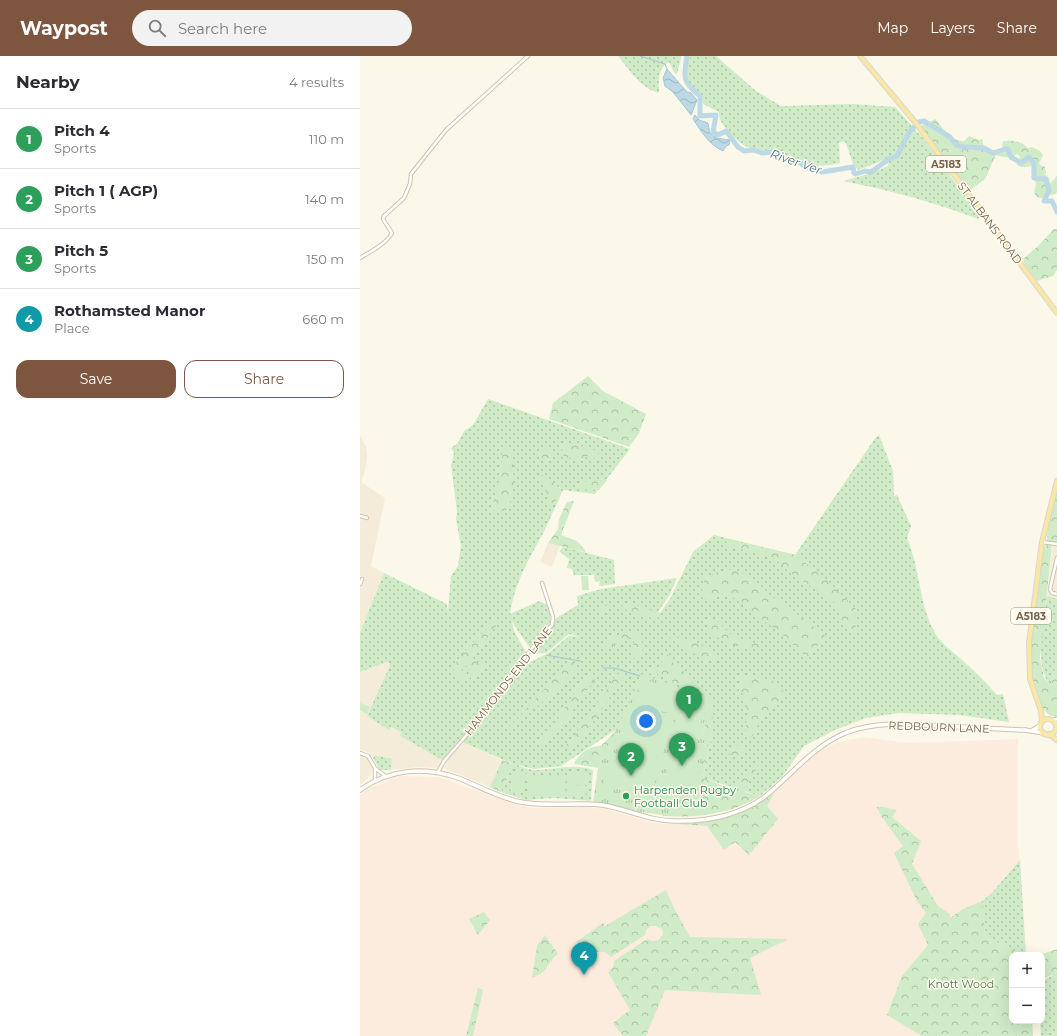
<!DOCTYPE html>
<meta charset="utf-8">
<style>
body{margin:0;font-family:Montserrat,sans-serif;background:#f2f2f3;color:#2b2b33}
.controls{position:absolute;right:12px;bottom:12px;display:grid;overflow:hidden;border-radius:8px;box-shadow:0 4px 16px #0002}
.controls button{width:36px;height:36px;display:grid;place-items:center;padding:0;border:0;border-bottom:1px solid #e1e1e2;background:#fff;color:#2b2b33;font:20px sans-serif}
.you{position:absolute;left:286px;top:665px;width:14px;height:14px;margin:-10px;border:3px solid #fff;border-radius:50%;background:#1a73e8;box-shadow:0 0 0 6px #1a73e833}
.badge{display:grid;place-items:center;width:26px;height:26px;border-radius:50%;background:#7e5640;color:#fff;font-size:13px;font-weight:700}
.pin{position:absolute;translate:-50% -33px;filter:drop-shadow(0 1px 2px #0008)}
.pin::after{content:'';position:absolute;top:21px;width:14px;height:12px;background:inherit;clip-path:polygon(0 0,100% 0,50% 100%)}
.list{margin:0;padding:0;list-style:none}
h2{display:flex;justify-content:space-between;align-items:center;height:52px;margin:0;padding:0 16px;font-size:17px}
h2 small{font-size:13px;font-weight:400;color:#7c7c81}
.list li{display:grid;grid-template-columns:26px 1fr auto;gap:12px;align-items:center;box-sizing:border-box;height:60px;padding:0 16px;border-top:1px solid #e1e1e2}
.list b{display:block;font-size:15px;white-space:nowrap}
.list p{margin:0;font-size:13px;white-space:nowrap;color:#7c7c81}
.list em{font-size:13px;font-style:normal;color:#7c7c81}
.actions{display:flex;gap:8px;padding:12px 16px}
.actions a{flex:1;padding:9px 0;border:1px solid #7e5640;border-radius:12px;text-align:center;font-size:14px;color:#7e5640}
.actions .main{background:#7e5640;color:#fff}
.icon{flex:none;width:22px;height:22px;fill:none;stroke:currentColor;stroke-width:2;stroke-linecap:round;stroke-linejoin:round}
.map{position:relative;flex:none;width:697px;height:980px;overflow:hidden}
header{display:flex;align-items:center;gap:24px;box-sizing:border-box;height:56px;padding:0 20px;background:#7e5640;color:#fff}
header strong{font-size:19px}
nav{display:flex;gap:22px;margin-inline-start:auto;font-size:14px}
.search{width:280px;height:36px;background:#f2f2f3;display:flex;align-items:center;gap:10px;box-sizing:border-box;padding:0 14px;border-radius:22px;color:#7c7c81;font-size:15px}
main{display:flex}
aside{flex:1;background:#fff}
.map>svg:first-child{display:block}
.residential{fill:#f4ecd8}
.commercial{fill:#fcecdd}
.grass{fill:url(#grass-dots)}
.forest{fill:url(#forest-crowns);fill-rule:evenodd}
.park{fill:url(#park-tufts)}
.pitch{fill:#cfebc7}
.water{fill:url(#water-waves);stroke:#a3c7d8}
.lines{fill:none;stroke-linecap:round;stroke-linejoin:round}
.stream{stroke:#a3c7d8;stroke-width:1}
.river{stroke:#bdd9e6;stroke-width:5}
.minor-casing{stroke:#cfc2ae;stroke-width:4.5}
.tertiary-casing{stroke:#cfc2ae;stroke-width:5}
.secondary-casing{stroke:#d1c3ac;stroke-width:5.5}
.primary-casing{stroke:#dcd6d0;stroke-width:6}
.minor{stroke:#fff;stroke-width:2.5}
.tertiary{stroke:#fff;stroke-width:3}
.secondary{stroke:#fff;stroke-width:3.5}
.primary{stroke:#f9e8a3;stroke-width:4}
.leisure-dot{fill:#2e9e5b;stroke:#fffbf0;stroke-width:1.5}
.labels{text-anchor:middle;stroke-width:3;stroke-linejoin:round;paint-order:stroke}
.shield{fill:#fffbf0;stroke:#a0917d;stroke-width:1}
.shield-label{font-size:10px;font-weight:bold;fill:#77634c}
.street-label{font-size:11px;fill:#77634c;stroke:#fffbf0}
.leisure-label{font-size:11px;fill:#27864d;stroke:#fffbf0;text-anchor:start}
.park-label{font-size:11px;fill:#4c7d44;stroke:#fffbf0}
.water-label{font-size:12px;font-style:italic;fill:#497991;stroke:#fffbf0}
</style>
<header>
<strong>Waypost</strong>
<div class="search"><svg class="icon" aria-label="search" viewBox="0 0 24 24"><circle cx="10" cy="10" r="6"/><path d="M15 15l6 6"/></svg>Search here</div>
<nav><a>Map</a><a>Layers</a><a>Share</a></nav>
</header>
<main>
<aside>
<h2>Nearby<small>4 results</small></h2>
<ul class="list">
<li><span class="badge" style="background:#2e9e5b">1</span><div><b>Pitch 4</b><p>Sports</p></div><em>110 m</em></li>
<li><span class="badge" style="background:#2e9e5b">2</span><div><b>Pitch 1 ( AGP)</b><p>Sports</p></div><em>140 m</em></li>
<li><span class="badge" style="background:#2e9e5b">3</span><div><b>Pitch 5</b><p>Sports</p></div><em>150 m</em></li>
<li><span class="badge" style="background:#0f9aa8">4</span><div><b>Rothamsted Manor</b><p>Place</p></div><em>660 m</em></li>
</ul>
<div class="actions"><a class="main">Save</a><a>Share</a></div>
</aside>
<div class="map">
<svg width="697" height="980" viewBox="0 0 697 980">
<defs>
<pattern id="grass-dots" width="8" height="8" patternUnits="userSpaceOnUse"><rect width="8" height="8" fill="#cfebc7"/><path d="M2 2h.1M6 6h.1" fill="none" stroke="#adc2a4" stroke-width="1.8" stroke-linecap="round"/></pattern>
<pattern id="forest-crowns" width="20" height="18" patternUnits="userSpaceOnUse"><rect width="20" height="18" fill="#cfebc7"/><path d="M2 6a3 3 0 1 1 6 0M12 15a3 3 0 1 1 6 0" fill="none" stroke="#adc2a4"/></pattern>
<pattern id="park-tufts" width="24" height="20" patternUnits="userSpaceOnUse"><rect width="24" height="20" fill="#cfebc7"/><path d="M3 7l-1-3M5 7V3M7 7l1-3M15 17l-1-3M17 17v-4M19 17l1-3" fill="none" stroke="#adc2a4"/></pattern>
<pattern id="water-waves" width="16" height="10" patternUnits="userSpaceOnUse"><rect width="16" height="10" fill="#bdd9e6"/><path d="M0 5q4-4 8 0t8 0" fill="none" stroke="#9eb4bd"/></pattern>
</defs>
<rect width="100%" height="100%" fill="#fcf8e9"/>
<path class="residential" d="M 0,379 L 6,391 L 7,401 L 5,416 L 1,426 L 25,442 L 11,510 L 24,517 L 0,577 L 0,531 L 2,525 L 0,524 L 0,462 L 6,464 L 8,462 L 0,458 Z
M 188,487 L 200,490 L 192,511 L 180,506 Z
M 693,487 L 697,487 L 697,543 L 687,540 Z
M 29,606 L 30,609 L 7,660 L 29,674 L 30,671 L 41,676 L 40,680 L 82,704 L 77,712 L 58,711 L 31,714 L 32,703 L 15,699 L 13,702 L 8,696 L 0,694 L 0,616 Z
M 104,687 L 142,704 L 130,731 L 83,712 L 91,699 Z
M 0,699 L 7,702 L 12,712 L 11,719 L 0,729 Z"/>
<path class="commercial" d="M 504,681 L 548,687 L 658,683 L 658,786 L 666,899 L 652,899 L 652,965 L 672,965 L 673,980 L 0,980 L 0,739 L 7,733 L 40,720 L 79,721 L 148,746 L 172,752 L 222,751 L 245,753 L 293,767 L 318,768 L 371,760 L 392,752 L 415,736 L 435,715 L 461,694 L 479,686 Z"/>
<path class="grass" d="M 258,0 L 321,0 L 321,2 L 317,18 L 315,18 L 309,6 C 297,13 299,25 299,37 C 281,33 269,13 258,0 Z
M 330,0 L 356,0 L 396,35 L 421,50 L 493,48 L 535,51 L 562,81 L 620,160 L 618,163 C 575,146 528,134 483,125 L 512,117 L 528,110 L 529,105 L 524,104 L 498,114 L 493,108 L 486,87 L 483,85 L 479,87 L 480,107 C 453,114 437,105 413,94 C 410,93 408,95 404,94 C 388,94 378,87 368,75 C 363,69 359,65 359,56 L 343,48 L 342,39 C 324,28 324,19 330,0 Z
M 128,343 L 270,393 L 235,438 L 203,434 C 196,449 189,466 181,481 C 167,506 154,529 150,558 L 179,545 L 188,549 C 196,571 184,576 169,591 L 152,566 L 154,575 L 168,600 L 161,610 L 187,598 L 209,580 L 219,581 L 209,578 L 186,597 L 169,598 L 192,571 L 196,562 L 218,549 L 217,540 L 241,533 L 317,522 L 309,540 L 298,556 L 300,557 L 310,543 L 333,496 L 354,479 L 435,499 L 516,381 L 519,379 L 533,415 L 534,440 L 537,439 L 551,470 L 547,482 C 560,512 559,547 573,573 C 579,586 589,593 600,602 C 611,612 627,627 637,639 L 643,638 L 649,666 L 600,659 L 539,657 L 506,662 L 475,674 L 444,690 L 422,721 L 400,740 L 343,722 L 352,676 L 282,618 L 257,673 L 201,710 L 174,713 L 157,709 C 180,722 207,704 233,714 L 231,745 L 194,742 L 166,744 L 141,736 L 153,708 L 100,685 L 82,704 L 40,680 L 41,676 L 31,671 L 29,674 L 7,660 L 30,609 L 28,606 L 0,616 L 0,577 L 24,517 L 87,548 L 88,556 L 91,520 L 98,510 L 101,490 L 96,463 L 97,455 L 91,409 L 94,397 L 91,392 L 98,387 L 104,375 L 113,369 Z
M 204,491 L 254,504 L 255,528 L 239,530 L 240,525 L 235,526 L 234,519 L 214,519 L 212,513 L 207,512 L 209,503 L 199,495 Z
M 687,540 L 697,543 L 697,605 L 691,631 C 673,607 684,568 687,540 Z
M 15,699 L 32,703 L 31,714 L 20,714 L 13,702 Z
M 660,804 L 666,899 L 662,899 L 625,880 L 622,845 L 632,837 Z
M 697,917 L 697,980 L 681,980 L 680,965 L 682,965 L 682,933 L 685,929 L 684,924 Z"/>
<path class="forest" d="M 576,63 C 584,74 590,85 604,85 L 609,80 L 619,84 L 622,83 L 624,91 L 636,98 L 642,92 L 643,85 C 651,84 662,85 668,92 L 672,91 L 680,95 L 683,99 L 679,108 L 685,111 L 686,117 L 684,118 L 689,122 L 690,128 L 697,120 L 697,137 L 682,142 L 678,142 L 674,137 L 676,127 L 673,123 L 671,114 L 675,110 L 661,111 L 657,109 L 660,100 L 657,98 C 650,103 643,101 636,99 L 625,123 L 609,135 L 595,116 L 575,99 L 559,75 L 563,68 Z
M 694,173 L 697,173 L 697,214 L 693,220 L 677,225 L 664,208 L 663,203 L 678,190 Z
M 228,320 L 243,335 L 286,358 L 279,377 L 269,391 L 189,363 L 193,347 Z
M 146,387 C 157,397 154,440 148,453 L 140,456 L 133,454 L 132,451 L 140,420 L 143,390 Z
M 212,387 L 237,395 L 240,401 L 234,403 L 228,400 L 221,404 L 204,401 L 202,395 L 204,388 Z
M180 398a6 6 0 1 1 12 0a6 6 0 1 1-12 0Z
M 179,417 L 201,433 L 194,449 L 187,447 L 187,437 L 180,423 Z
M 236,423 L 247,424 L 239,434 L 216,433 L 223,426 Z
M 697,430 L 697,487 L 691,487 L 687,485 L 687,478 Z
M 214,445 L 201,479 L 217,485 L 225,494 L 225,496 L 188,487 L 198,473 L 199,463 L 207,446 Z
M 365,483 L 433,498 L 463,520 L 497,554 L 495,575 L 482,568 L 480,555 L 474,546 L 428,515 L 415,503 L 386,494 L 369,492 Z
M 687,489 L 692,489 L 680,602 L 684,622 L 691,630 L 697,605 L 697,661 L 689,659 C 656,628 677,532 684,491 Z
M 374,513 L 389,521 L 413,541 L 465,579 L 448,603 L 423,579 L 370,539 L 364,538 L 350,544 L 341,541 L 345,521 L 358,516 Z
M 272,548 L 300,557 L 297,563 L 271,557 L 261,550 Z
M 243,550 L 247,550 L 248,553 L 244,559 L 240,560 L 239,557 Z
M 352,563 L 358,565 C 374,585 376,580 398,588 L 399,591 C 388,596 354,584 347,573 L 347,566 Z
M 135,564 L 137,565 L 136,570 L 113,601 L 116,606 L 125,606 C 123,616 108,626 98,625 C 83,611 112,588 120,580 C 125,575 129,568 135,564 ZM 108,609 L 112,610 L 112,611 L 105,618 L 101,619 L 102,613 Z
M 264,577 L 274,577 L 281,583 L 283,592 L 278,605 L 272,601 L 274,585 L 271,581 L 254,589 L 254,597 L 250,592 L 244,590 L 244,588 L 251,581 Z
M 313,581 L 338,587 L 355,599 L 355,605 C 347,608 317,587 309,582 Z
M 307,598 L 313,607 L 330,621 L 337,635 L 311,626 L 294,616 L 289,618 L 291,614 L 300,610 L 304,599 Z
M 213,605 L 216,608 L 216,613 L 192,638 L 149,674 L 149,671 L 164,656 L 208,606 Z
M 230,618 L 235,619 L 235,624 L 218,646 L 207,666 L 183,687 L 180,687 L 179,682 L 197,664 L 220,628 Z
M 257,618 L 261,618 L 263,622 L 227,675 L 212,692 L 207,693 L 206,690 L 228,661 Z
M 381,618 L 414,625 L 418,627 L 424,637 C 423,648 407,657 400,666 C 396,671 394,681 388,684 C 382,675 389,662 387,651 C 385,640 375,628 381,618 Z
M 353,643 L 352,676 L 343,722 L 375,734 C 379,717 386,715 401,708 L 389,722 L 385,736 L 400,740 C 375,757 331,764 301,759 L 309,755 L 312,746 L 327,748 L 342,680 Z
M 257,673 L 238,712 L 214,708 C 219,697 229,690 241,690 Z
M 379,689 L 384,692 L 384,696 L 376,701 L 372,701 L 368,695 Z
M 142,704 L 153,708 L 141,736 L 130,731 Z
M 415,736 L 407,750 L 418,763 L 389,799 L 375,786 L 364,794 L 347,770 L 318,768 C 357,762 383,761 415,736 Z
M 517,751 L 523,751 L 537,754 L 532,761 L 561,785 L 552,808 L 578,850 L 590,858 L 590,862 L 603,853 L 622,845 L 625,880 L 662,899 L 652,899 L 652,965 L 672,965 L 673,980 L 562,980 L 527,959 L 542,920 L 568,889 L 558,868 L 566,857 L 557,845 L 534,797 L 543,790 L 521,760 Z
M 306,834 L 315,854 L 330,881 L 428,883 L 390,902 L 401,939 L 305,934 L 286,980 L 263,980 L 253,967 L 270,954 L 248,916 L 253,911 L 254,905 L 287,883 L 292,885 L 299,884 L 303,878 L 302,873 L 296,870 L 290,870 L 286,874 L 285,879 L 251,901 L 245,896 L 237,896 L 230,898 L 224,895 L 216,886 L 243,867 L 245,870 Z
M 124,856 L 130,864 L 118,879 L 109,863 Z
M 185,879 L 198,898 C 186,907 190,915 172,922 L 177,890 Z
M 697,893 L 697,917 L 682,923 L 682,899 L 679,899 Z
M 118,932 L 123,934 L 113,980 L 106,980 Z"/>
<path class="park" d="M 282,618 L 353,643 L 342,680 L 349,685 L 327,748 L 312,746 L 309,760 L 274,755 L 233,746 L 238,712 Z"/>
<path class="pitch" d="M 221,520 L 228,520 L 229,534 L 222,534 Z
M 282,623 L 323,635 L 316,659 L 275,648 Z
M 324,637 L 348,645 L 333,688 L 310,680 Z
M 0,647 L 10,651 L 7,658 L 0,654 Z
M 270,648 L 313,660 L 307,684 L 263,672 Z
M 263,674 L 306,685 L 300,709 L 257,698 Z
M 317,685 L 340,692 L 326,736 L 303,728 Z
M 251,699 L 299,712 L 291,741 L 243,728 Z
M 155,715 L 167,718 L 162,737 L 150,734 Z
M 207,716 L 227,717 L 227,729 L 207,728 Z
M 181,719 L 206,720 L 205,740 L 180,739 Z
M 169,720 L 181,720 L 180,740 L 168,740 Z
M 207,729 L 227,730 L 226,741 L 206,741 Z"/>
<path class="water" d="M 307,13 L 327,36 L 331,37 L 337,44 L 331,59 L 313,36 L 305,30 L 303,22 Z
M 335,59 L 339,64 L 348,67 L 350,78 L 353,76 L 358,79 L 354,81 L 356,82 L 370,84 L 369,89 L 366,90 L 363,95 C 349,89 341,75 333,63 Z"/>
<g class="lines">
<path class="stream" d="M 280,0 L 305,8 L 307,13
M 186,599 L 220,605
M 243,612 L 254,612 L 280,620"/>
<path class="river" d="M 327,0 C 323,22 323,27 340,40 L 340,60 L 356,59 L 353,76 L 358,79 L 366,75 L 378,91 L 384,95 L 393,94 L 402,97 L 412,96 L 433,107 L 439,106 L 447,112 L 456,111 L 462,116 L 493,111 L 494,117 L 496,118 L 505,115 L 511,116 L 529,103 L 537,100 L 550,75 L 559,66 L 564,65 L 590,81 L 596,89 L 604,91 L 624,92 L 633,97 L 645,93 L 648,93 L 651,101 L 661,107 L 669,101 L 674,107 L 674,122 L 686,123 L 689,134 L 684,145 L 692,145 L 697,156"/>
<defs>
<path id="minor" d="M 0,202 C 10,196 26,188 32,177 L 23,163 L 24,160 L 44,142 L 50,128 L 51,118 L 86,74 L 168,0
M 0,460 L 7,462
M 682,486 L 697,488
M 697,502 L 690,533 L 692,537 L 697,538
M 0,528 L 2,523
M 0,697 L 8,700 L 15,712 L 25,720
M 15,713 L 15,724
M 78,716 L 84,705 L 111,674 L 171,593 L 192,569 L 193,561 L 182,527"/>
<path id="tertiary" d="M 693,664 L 697,663
M 696,672 L 697,671"/>
<path id="secondary" d="M 671,675 L 680,670
M 0,734 C 29,713 65,710 98,722 C 119,730 139,742 161,746 C 187,751 215,746 242,749 C 267,753 289,765 315,765 C 347,766 383,759 408,738 C 434,716 453,691 485,677 C 516,665 548,668 580,670 C 608,671 636,673 665,674 L 684,677"/>
<path id="primary" d="M 500,0 L 555,66 L 697,257
M680 671a8 8 0 1 1 16 0a8 8 0 1 1-16 0Z
M 682,666 L 681,655 L 670,623 L 669,587 L 682,486 L 697,425
M 689,678 L 697,684"/>
</defs>
<use href="#minor" class="minor-casing"/>
<use href="#tertiary" class="tertiary-casing"/>
<use href="#secondary" class="secondary-casing"/>
<use href="#primary" class="primary-casing"/>
<use href="#minor" class="minor"/>
<use href="#tertiary" class="tertiary"/>
<use href="#secondary" class="secondary"/>
<use href="#primary" class="primary"/>
</g>
<circle class="leisure-dot" cx="266" cy="740" r="4"/>
<g class="labels">
<g class="shield">
<rect x="566" y="100" width="40" height="16" rx="3"/>
<rect x="651" y="552" width="40" height="16" rx="3"/>
</g>
<g class="shield-label">
<text x="586" y="112">A5183</text>
<text x="671" y="564">A5183</text>
</g>
<g class="street-label">
<text transform="translate(630 167) rotate(53)" y="4">ST ALBANS ROAD</text>
<text transform="translate(148 625) rotate(-52)" y="4">HAMMONDS END LANE</text>
<text transform="translate(579 671) rotate(2)" y="4">REDBOURN LANE</text>
</g>
<g class="leisure-label">
<text x="274" y="738">Harpenden Rugby<tspan x="274" dy="13">Football Club</tspan></text>
</g>
<g class="park-label">
<text x="601" y="932">Knott Wood</text>
</g>
<g class="water-label">
<text transform="translate(436 106) rotate(19)" y="4">River Ver</text>
</g>
</g>
</svg>
<div class="controls">
<button>+</button>
<button>−</button>
</div>
<div class="you"></div>
<div class="pin badge" style="left:329px;top:663px;background:#2e9e5b">1</div>
<div class="pin badge" style="left:271px;top:720px;background:#2e9e5b">2</div>
<div class="pin badge" style="left:322px;top:710px;background:#2e9e5b">3</div>
<div class="pin badge" style="left:224px;top:919px;background:#0f9aa8">4</div>
</div>
</main>
